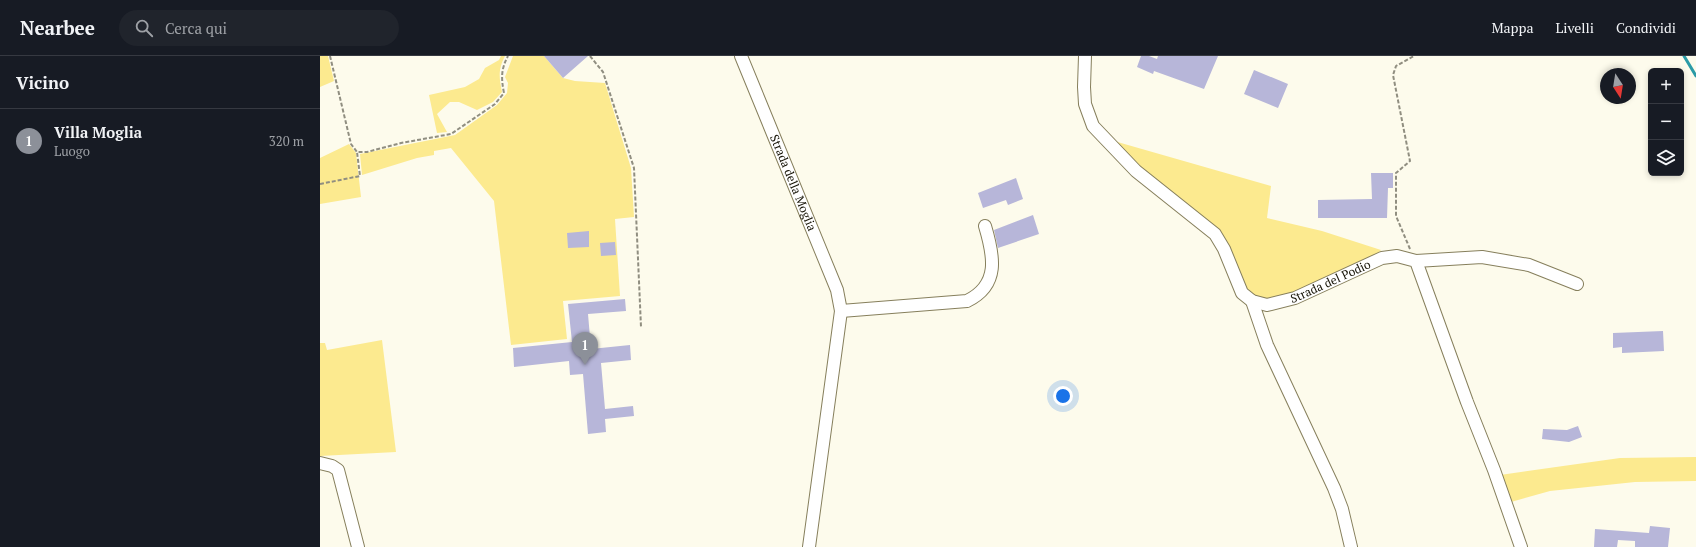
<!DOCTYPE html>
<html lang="it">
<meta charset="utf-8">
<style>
body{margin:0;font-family:"PT Serif",serif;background:#20242c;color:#f1f3f6}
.controls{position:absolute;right:12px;top:12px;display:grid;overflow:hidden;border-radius:6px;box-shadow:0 2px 6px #0003}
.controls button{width:36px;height:36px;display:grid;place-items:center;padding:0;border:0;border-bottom:1px solid #363941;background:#171b24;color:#f1f3f6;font:20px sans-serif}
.compass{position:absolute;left:1280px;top:12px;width:36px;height:36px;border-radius:50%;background:#171b24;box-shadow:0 2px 6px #0003;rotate:168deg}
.you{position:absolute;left:743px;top:340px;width:14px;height:14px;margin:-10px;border:3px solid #fff;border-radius:50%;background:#1a73e8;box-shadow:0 0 0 6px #1a73e833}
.badge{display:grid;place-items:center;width:26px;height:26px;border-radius:50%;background:#8c9099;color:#fff;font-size:13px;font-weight:700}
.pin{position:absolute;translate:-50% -33px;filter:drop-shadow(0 1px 2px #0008)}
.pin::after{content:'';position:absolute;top:21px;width:14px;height:12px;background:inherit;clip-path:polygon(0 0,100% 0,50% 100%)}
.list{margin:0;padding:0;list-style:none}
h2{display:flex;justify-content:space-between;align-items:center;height:52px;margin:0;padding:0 16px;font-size:17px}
h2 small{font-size:13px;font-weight:400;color:#9ea1a6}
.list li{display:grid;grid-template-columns:26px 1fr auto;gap:12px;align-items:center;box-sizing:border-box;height:64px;padding:0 16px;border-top:1px solid #363941}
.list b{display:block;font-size:15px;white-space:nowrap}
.list p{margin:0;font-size:13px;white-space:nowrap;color:#9ea1a6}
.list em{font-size:13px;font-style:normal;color:#9ea1a6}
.icon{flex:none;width:22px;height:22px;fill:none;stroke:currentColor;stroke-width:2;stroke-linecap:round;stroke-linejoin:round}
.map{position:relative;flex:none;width:1376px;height:491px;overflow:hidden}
header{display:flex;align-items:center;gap:24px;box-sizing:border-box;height:56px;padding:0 20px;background:#171b24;border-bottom:1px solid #363941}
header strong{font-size:19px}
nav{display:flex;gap:22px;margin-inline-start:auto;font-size:14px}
.search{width:280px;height:36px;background:#20242c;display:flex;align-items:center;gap:10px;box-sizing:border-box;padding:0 14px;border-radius:22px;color:#9ea1a6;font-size:15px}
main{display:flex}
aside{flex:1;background:#171b24}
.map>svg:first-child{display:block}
.green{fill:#fcea8f}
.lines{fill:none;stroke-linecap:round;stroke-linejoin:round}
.stream{stroke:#2b9ba7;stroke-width:3}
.building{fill:#b7b6d9}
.minor-casing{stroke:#867f5c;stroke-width:14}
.path{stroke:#908e80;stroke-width:2;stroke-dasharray:4 2;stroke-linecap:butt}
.minor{stroke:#fff;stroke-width:12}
.labels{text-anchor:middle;stroke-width:3;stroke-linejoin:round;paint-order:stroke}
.street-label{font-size:12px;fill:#151205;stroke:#fff}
</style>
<header>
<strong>Nearbee</strong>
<div class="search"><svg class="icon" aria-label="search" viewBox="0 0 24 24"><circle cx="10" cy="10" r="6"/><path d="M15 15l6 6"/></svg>Cerca qui</div>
<nav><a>Mappa</a><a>Livelli</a><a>Condividi</a></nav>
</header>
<main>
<aside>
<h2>Vicino<small></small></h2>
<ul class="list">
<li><span class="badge">1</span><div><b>Villa Moglia</b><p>Luogo</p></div><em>320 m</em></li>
</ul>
</aside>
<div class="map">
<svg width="1376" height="491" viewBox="0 0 1376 491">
<rect width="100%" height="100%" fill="#fdfbec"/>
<path class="green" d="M 0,0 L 8,0 L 14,25 L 0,31 Z
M 181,0 L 185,0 C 178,13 179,22 182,36 L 173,46 L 157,54 L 139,46 L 130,46 L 117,58 L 127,76 L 117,77 L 109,39 L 145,31 L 159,23 L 165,12 L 179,4 Z
M 193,0 L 224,0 L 243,22 L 255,25 L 285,27 L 311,112 L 314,161 L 295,163 L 300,240 L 243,245 L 247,283 L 191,289 L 174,145 L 131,92 L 114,95 L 114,99 L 97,102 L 42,119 L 40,98 L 135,79 L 177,49 L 187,37 L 188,27 L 185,21 Z
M 794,85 L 951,130 L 947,162 L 1002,175 L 1061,194 L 1055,200 L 958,244 L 938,245 L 929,239 L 911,198 L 817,113 Z
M 29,88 L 36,97 L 41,141 L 0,148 L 0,102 Z
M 62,284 L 76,396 L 0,400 L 0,287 L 5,287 L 7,294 Z
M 1376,401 L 1376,425 L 1315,426 L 1230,435 L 1191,446 L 1180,419 L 1300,402 Z"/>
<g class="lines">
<path class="stream" d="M 1364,0 L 1376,20"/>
</g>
<path class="building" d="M 224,0 L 268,0 L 243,22 Z
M 821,0 L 829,0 L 837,3 L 838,0 L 898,0 L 884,33 L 834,15 L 833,18 L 817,11 Z
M 934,14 L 968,28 L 958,52 L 924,38 Z
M 1051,117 L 1073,117 L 1073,132 L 1068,132 L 1067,162 L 998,162 L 998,144 L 1052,143 Z
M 696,122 L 703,143 L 688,149 L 686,144 L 663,152 L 658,137 Z
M 713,159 L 719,178 L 678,192 L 674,174 Z
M 269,175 L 269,191 L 248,192 L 247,177 Z
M 295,186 L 296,199 L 281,200 L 280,187 Z
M 305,243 L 306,255 L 268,258 L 271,293 L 310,289 L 311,304 L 281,307 L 285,353 L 313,350 L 314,360 L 285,363 L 286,376 L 268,378 L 263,318 L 250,319 L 249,305 L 194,311 L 193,292 L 252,286 L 248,248 Z
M 1343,275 L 1344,295 L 1302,297 L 1302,291 L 1293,292 L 1293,277 Z
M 1258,370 L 1262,381 L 1249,386 L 1222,383 L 1223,373 L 1247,374 Z
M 1330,470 L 1350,472 L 1348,491 L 1315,491 L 1315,485 L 1298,484 L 1297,491 L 1274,491 L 1275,473 L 1329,477 Z"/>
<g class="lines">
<defs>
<g id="minor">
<path id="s1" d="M 421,0 L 517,234 L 521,255 L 489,491"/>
<path id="s2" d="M 765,0 L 764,31 L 765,48 L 773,70 L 816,115 L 895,178 L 904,193 L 922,237 L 932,245 L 947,249 L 975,242 L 1062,202 L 1077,200 L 1096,205 L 1147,346 L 1174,414 L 1201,491"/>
<path d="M 1096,205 L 1162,201 L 1209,209 L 1257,228"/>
<path d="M 932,245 L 947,289 L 1014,432 L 1022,453 L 1031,491"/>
<path d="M 521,255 L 647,245 C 680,229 674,200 665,170"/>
<path d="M 0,407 L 12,410 L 18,414 L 38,491"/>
</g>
</defs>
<use href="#minor" class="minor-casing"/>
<path class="path" d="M 10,0 L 31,88 L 37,96 L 47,96 L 81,87 L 131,78 L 175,48 L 184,37 C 181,22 181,13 188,0
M 270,0 L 283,16 L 314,112 L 321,271
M 0,128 L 40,120 L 37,96
M 1090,193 L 1076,160 L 1076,117 L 1090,105 L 1073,19 L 1076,10 L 1094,0"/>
<use href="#minor" class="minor"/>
</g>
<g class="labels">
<g class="street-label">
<text dy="4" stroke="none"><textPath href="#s1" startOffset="137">Strada della Moglia</textPath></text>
<text dy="4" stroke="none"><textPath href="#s2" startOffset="396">Strada del Podio</textPath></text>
</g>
</g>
</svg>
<div class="controls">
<button>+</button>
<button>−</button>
<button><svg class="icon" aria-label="layers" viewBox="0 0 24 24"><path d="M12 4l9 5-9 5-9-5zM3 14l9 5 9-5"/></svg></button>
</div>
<svg class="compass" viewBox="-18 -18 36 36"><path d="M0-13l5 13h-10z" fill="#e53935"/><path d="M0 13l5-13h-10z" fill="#9ea1a6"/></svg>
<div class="you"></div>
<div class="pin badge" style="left:265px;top:309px">1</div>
</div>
</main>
